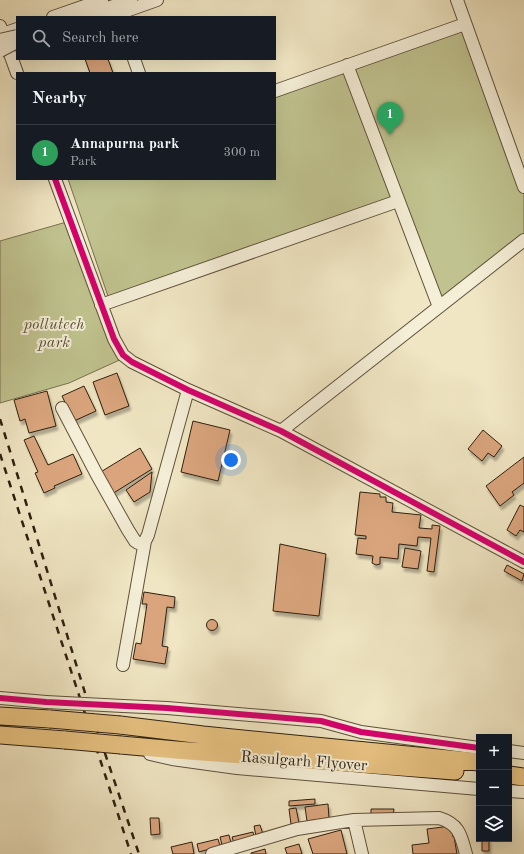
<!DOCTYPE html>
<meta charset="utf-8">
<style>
body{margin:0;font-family:"Old Standard TT",serif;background:#20242c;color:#f1f3f6}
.controls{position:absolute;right:12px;bottom:12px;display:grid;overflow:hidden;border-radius:0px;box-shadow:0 4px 16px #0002}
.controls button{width:36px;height:36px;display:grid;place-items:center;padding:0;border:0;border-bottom:1px solid #363941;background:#171b24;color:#f1f3f6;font:20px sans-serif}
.you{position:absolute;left:231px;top:460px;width:14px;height:14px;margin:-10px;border:3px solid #fff;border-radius:50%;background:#1a73e8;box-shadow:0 0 0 6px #1a73e833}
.badge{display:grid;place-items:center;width:26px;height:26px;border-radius:50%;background:#c59692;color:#fff;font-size:13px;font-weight:700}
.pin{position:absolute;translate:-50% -33px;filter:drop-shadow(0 1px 2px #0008)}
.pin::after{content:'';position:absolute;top:21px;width:14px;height:12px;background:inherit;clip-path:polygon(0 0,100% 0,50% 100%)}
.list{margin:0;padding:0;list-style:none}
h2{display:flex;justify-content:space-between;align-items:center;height:52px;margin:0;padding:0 16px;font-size:17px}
h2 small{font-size:13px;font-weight:400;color:#9ea1a6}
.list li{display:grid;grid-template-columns:26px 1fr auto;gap:12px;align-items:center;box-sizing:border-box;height:56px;padding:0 16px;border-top:1px solid #363941}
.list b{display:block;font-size:15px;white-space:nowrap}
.list p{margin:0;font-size:13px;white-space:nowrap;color:#9ea1a6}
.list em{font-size:13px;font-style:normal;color:#9ea1a6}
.icon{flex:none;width:22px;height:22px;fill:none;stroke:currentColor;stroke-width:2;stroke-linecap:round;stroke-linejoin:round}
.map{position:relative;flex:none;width:524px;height:854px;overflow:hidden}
.search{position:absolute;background:#171b24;box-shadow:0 4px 16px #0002;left:16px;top:16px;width:260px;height:44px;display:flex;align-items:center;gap:10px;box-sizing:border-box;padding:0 14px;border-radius:0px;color:#9ea1a6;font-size:15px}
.panel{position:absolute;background:#171b24;box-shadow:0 4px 16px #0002;left:16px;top:72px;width:260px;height:108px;border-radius:0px}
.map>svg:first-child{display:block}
.green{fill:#c0c38f;stroke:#78714f}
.building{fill:#daa57d;stroke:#2f1f0f;filter:url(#shadow)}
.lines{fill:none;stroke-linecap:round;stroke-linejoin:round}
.minor-casing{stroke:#5f513c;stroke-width:14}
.highway-casing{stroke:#2f1f0f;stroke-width:19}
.minor{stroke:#f5efd8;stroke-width:12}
.highway{stroke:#e8c382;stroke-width:17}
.rail{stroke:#2f1f0f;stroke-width:2.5;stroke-dasharray:7 7;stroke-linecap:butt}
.minor-bridge-casing{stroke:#5f513c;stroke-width:14;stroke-linecap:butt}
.highway-bridge-casing{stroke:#2f1f0f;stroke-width:19;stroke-linecap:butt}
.minor-bridge{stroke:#f5efd8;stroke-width:12}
.highway-bridge{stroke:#e8c382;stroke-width:17}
.cycleway-casing{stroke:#f5efd8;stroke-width:8}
.cycleway{stroke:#d6006c;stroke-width:6}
.labels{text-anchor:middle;stroke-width:4;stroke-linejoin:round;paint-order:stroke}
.park-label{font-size:16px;font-style:italic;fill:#5a5035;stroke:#f5efd8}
.street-label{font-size:16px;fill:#2f1f0f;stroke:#f5efd8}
</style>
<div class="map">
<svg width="524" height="854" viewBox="0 0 524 854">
<defs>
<filter id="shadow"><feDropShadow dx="2" dy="4" stdDeviation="1" flood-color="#0004"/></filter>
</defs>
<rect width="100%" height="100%" fill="#f0e6c3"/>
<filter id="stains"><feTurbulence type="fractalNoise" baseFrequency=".005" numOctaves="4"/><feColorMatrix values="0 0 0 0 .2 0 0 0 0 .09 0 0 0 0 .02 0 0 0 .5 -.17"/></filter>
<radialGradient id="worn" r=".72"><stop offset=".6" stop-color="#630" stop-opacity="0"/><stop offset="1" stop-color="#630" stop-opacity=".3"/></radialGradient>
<path class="green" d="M 465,24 L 524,187 L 524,240 L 439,307 L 398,201 L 110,302 L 68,179 L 275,179 L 275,91 Z
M 70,221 L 124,358 L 69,383 L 0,403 L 0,241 Z"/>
<path class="building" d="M 85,59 L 108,59 L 113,73 L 90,73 Z
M 117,373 L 129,406 L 105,415 L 93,382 Z
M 84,386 L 96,411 L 74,421 L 62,396 Z
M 47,391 L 56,426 L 29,433 L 25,419 L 20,421 L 14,400 Z
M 193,421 L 230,430 L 218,481 L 181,472 Z
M 483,430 L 502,446 L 494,457 L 488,453 L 482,461 L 468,449 Z
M 34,436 L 48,465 L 73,454 L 82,474 L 54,486 L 55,488 L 44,493 L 35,473 L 38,472 L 24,440 Z
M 140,448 L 152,469 L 112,494 L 99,473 Z
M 524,457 L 524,483 L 512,492 L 514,495 L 500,506 L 486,486 Z
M 152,472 L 150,492 L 134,502 L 126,490 Z
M 360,492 L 380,494 L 380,497 L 386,497 L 386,502 L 393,503 L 392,512 L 421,515 L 419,528 L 432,529 L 432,525 L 440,526 L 434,572 L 427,571 L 431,538 L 418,537 L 417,546 L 399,544 L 398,559 L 380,557 L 380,564 L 376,565 L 372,563 L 373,556 L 356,554 L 358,538 L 366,539 L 366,536 L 355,535 Z
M 520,505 L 524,507 L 524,532 L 520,530 L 516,536 L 507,530 Z
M 280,544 L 326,554 L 319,616 L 273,611 Z
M 405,548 L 421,551 L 418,569 L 402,567 Z
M 507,565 L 524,574 L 522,581 L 504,571 Z
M 144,592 L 175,597 L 174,608 L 167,607 L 162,646 L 168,647 L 165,664 L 133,659 L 136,643 L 141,644 L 147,604 L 142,604 Z
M206.5 625a5.5 5.5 0 1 1 11 0a5.5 5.5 0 1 1-11 0Z
M 315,799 L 315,804 L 289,806 L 289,801 Z
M 328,804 L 329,818 L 307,821 L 305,807 Z
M 296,808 L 299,823 L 291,824 L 289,809 Z
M 371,809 L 394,809 L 393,816 L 371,816 Z
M 150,818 L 159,818 L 160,834 L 151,835 Z
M 260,825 L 263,834 L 256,836 L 254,826 Z
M 451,826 L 453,837 L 454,837 L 457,854 L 413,854 L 412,845 L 429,843 L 427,829 Z
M 341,830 L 347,854 L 313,854 L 308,839 Z
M 253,832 L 254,837 L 234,843 L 232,837 Z
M 229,835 L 231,843 L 222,845 L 220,837 Z
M 218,839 L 220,846 L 199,852 L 197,844 Z
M 482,839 L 489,839 L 489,851 L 482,851 Z
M 192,842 L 194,854 L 173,854 L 171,847 Z
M 299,844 L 302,854 L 287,854 L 285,848 Z
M 265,849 L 266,854 L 251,854 L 251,853 Z"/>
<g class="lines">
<defs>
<path id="minor" d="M 457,0 L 524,187
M 53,17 L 102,0
M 81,17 L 131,0
M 109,17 L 157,0
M 0,26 L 17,73
M 3,34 L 17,29
M 134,59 L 139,73
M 347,65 L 439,307
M 275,91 L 465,24
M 55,179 L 114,339 L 123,355 L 132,362 L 188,390 L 281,431 L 524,562
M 101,305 L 398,201
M 62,408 L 96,473 L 128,530 L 135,541 L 138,543 L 142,544 L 145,541 L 148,535 L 188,390
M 281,431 L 524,240
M 123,665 L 145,541
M 0,698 L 46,702
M 123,706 L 167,708 L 321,721 L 361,732 L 479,748
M 509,751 L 524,753
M 150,754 L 172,759 L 237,768 L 479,789
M 509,791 L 524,792
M 354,820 L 362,854
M 212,854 L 297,829 L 354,820 L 439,818 C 459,824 461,835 466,854"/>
<path id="highway" d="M 0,716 L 50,719
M 120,725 L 203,735 L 479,762
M 0,735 L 65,740
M 121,745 L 176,750 L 455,771
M 509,775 L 524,777"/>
</defs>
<use href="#minor" class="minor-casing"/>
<use href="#highway" class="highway-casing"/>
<use href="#minor" class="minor"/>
<use href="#highway" class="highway"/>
<path class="rail" d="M 0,419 L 90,709 L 139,854
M 0,454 L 131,854"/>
<defs>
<path id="minor-bridge" d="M 0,40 L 17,36
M 0,51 L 17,42
M 46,702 L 123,706"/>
<path id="highway-bridge" d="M 50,719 L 120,725
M 65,740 L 121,745"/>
</defs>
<use href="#minor-bridge" class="minor-bridge-casing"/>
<use href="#highway-bridge" class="highway-bridge-casing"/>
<use href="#minor-bridge" class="minor-bridge"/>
<use href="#highway-bridge" class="highway-bridge"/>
<defs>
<path id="cycleway" d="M 55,179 L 114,339 L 123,355 L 132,362 L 188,390 L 281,431 L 524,562
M 0,698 L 46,702 L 167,708 L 321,721 L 361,732 L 479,748"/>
</defs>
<use href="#cycleway" class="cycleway-casing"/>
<use href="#cycleway" class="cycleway"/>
</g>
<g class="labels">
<g class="park-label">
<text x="54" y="329">pollutech<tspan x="54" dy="18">park</tspan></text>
</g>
<g class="street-label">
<text transform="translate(304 760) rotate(4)" y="6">Rasulgarh Flyover</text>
</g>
</g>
<rect width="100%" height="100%" filter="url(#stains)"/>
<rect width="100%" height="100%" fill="url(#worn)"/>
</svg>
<div class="controls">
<button>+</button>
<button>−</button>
<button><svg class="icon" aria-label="layers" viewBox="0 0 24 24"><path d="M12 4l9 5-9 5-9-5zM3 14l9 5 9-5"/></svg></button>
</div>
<div class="you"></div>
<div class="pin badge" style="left:390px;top:135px;background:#2e9e5b">1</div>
<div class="search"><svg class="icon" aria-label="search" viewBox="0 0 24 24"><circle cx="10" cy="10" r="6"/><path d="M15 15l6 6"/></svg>Search here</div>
<section class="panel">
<h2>Nearby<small></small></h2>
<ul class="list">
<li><span class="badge" style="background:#2e9e5b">1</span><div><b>Annapurna park</b><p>Park</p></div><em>300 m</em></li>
</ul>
</section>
</div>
